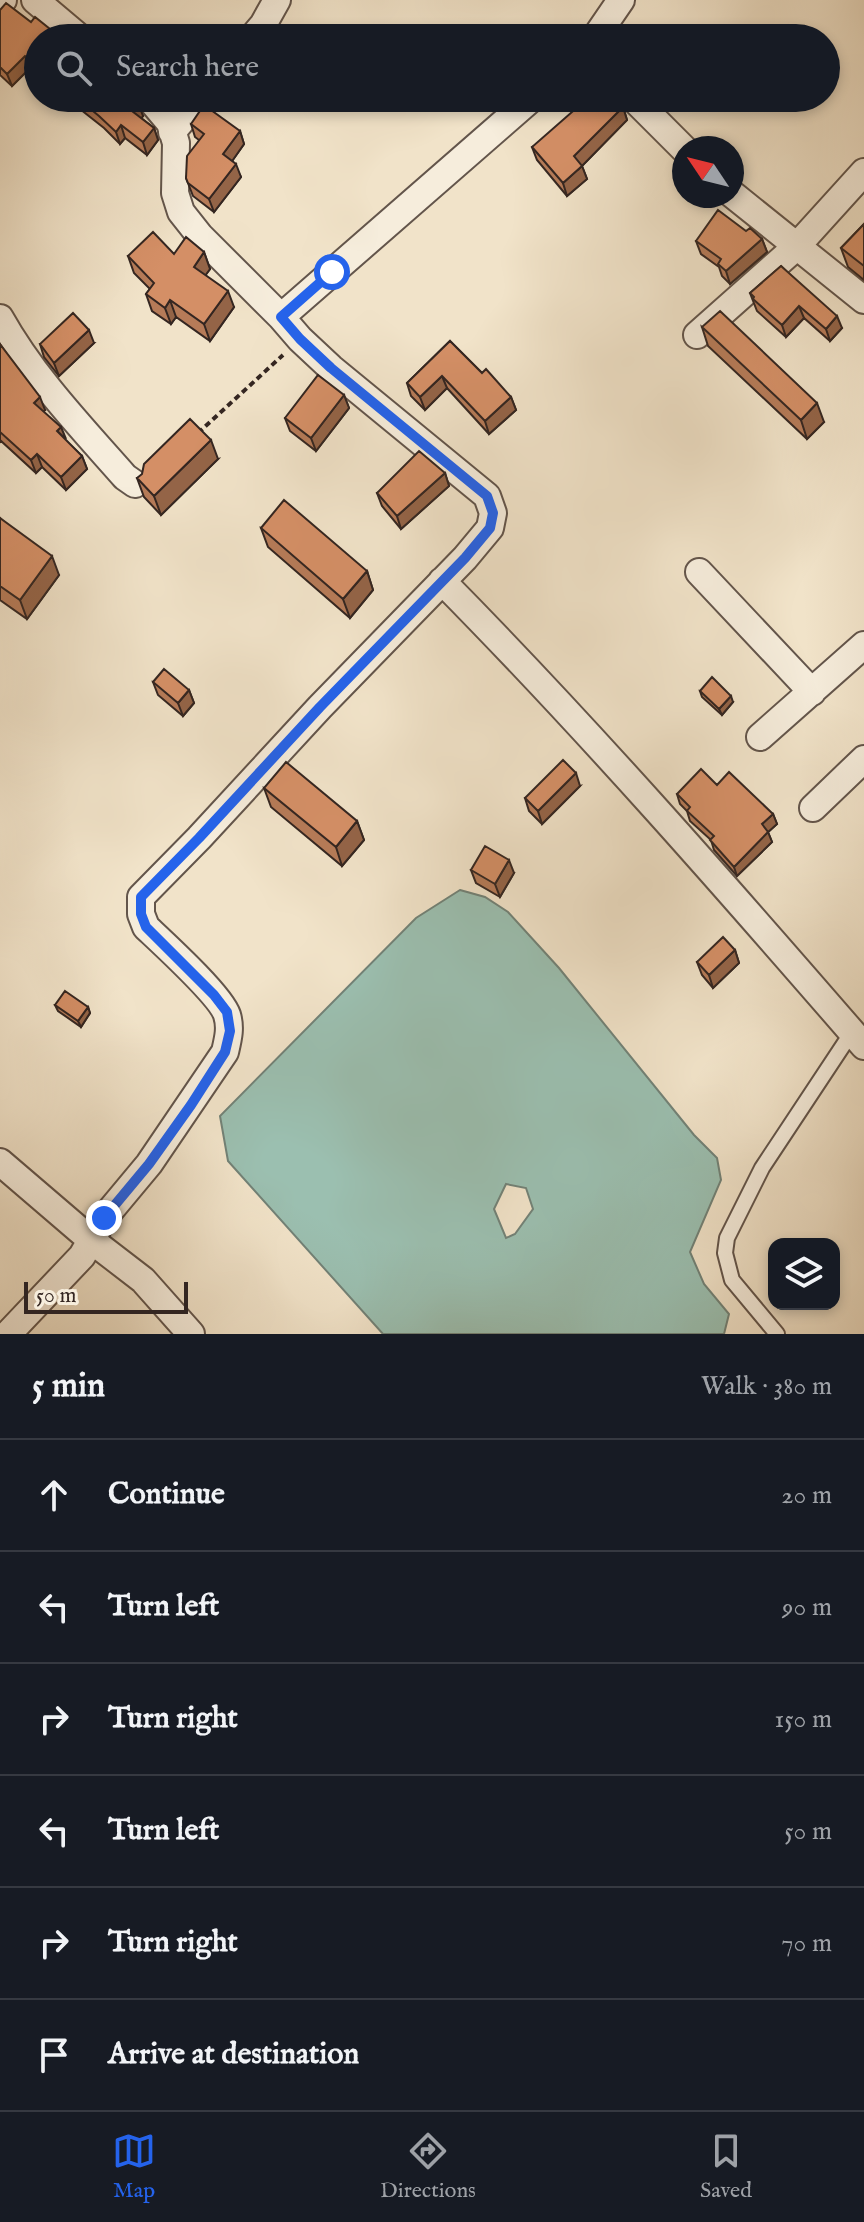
<!DOCTYPE html>
<meta charset="utf-8">
<style>
body{margin:0;font-family:"IM FELL English",serif;background:#242831;color:#f1f3f6}
.controls{position:absolute;right:24px;bottom:24px;display:grid;overflow:hidden;border-radius:16px;box-shadow:0 4px 12px #0003}
.controls button{width:72px;height:72px;display:grid;place-items:center;padding:0;border:0;border-bottom:2px solid #363941;background:#171b24;color:#f1f3f6;font:40px sans-serif}
.compass{position:absolute;left:672px;top:136px;width:72px;height:72px;border-radius:50%;background:#171b24;box-shadow:0 4px 12px #0003;rotate:305deg}
.scale{position:absolute;left:24px;bottom:20px;width:164px;box-sizing:border-box;padding-left:8px;border:4px solid #342621;border-top:0;font-size:22px;line-height:28px;white-space:nowrap;color:#342621;-webkit-text-stroke:6px #f6eddc;paint-order:stroke}
.stop{position:absolute;width:24px;height:24px;margin:-18px;border:6px solid #2563eb;border-radius:50%;background:#fff}
.stop.end{background:#2563eb;border-color:#fff;box-shadow:0 2px 8px #0008}
.list{margin:0;padding:0;list-style:none}
h2{display:flex;justify-content:space-between;align-items:center;height:104px;margin:0;padding:0 32px;font-size:34px}
h2 small{font-size:26px;font-weight:400;color:#9ea1a6}
.list li{display:grid;grid-template-columns:52px 1fr auto;gap:24px;align-items:center;box-sizing:border-box;height:112px;padding:0 32px;border-top:2px solid #363941}
.list b{display:block;font-size:30px;white-space:nowrap}
.list em{font-size:26px;font-style:normal;color:#9ea1a6}
.icon{flex:none;width:44px;height:44px;fill:none;stroke:currentColor;stroke-width:2;stroke-linecap:round;stroke-linejoin:round}
.map{position:relative;flex:none;width:864px;height:1334px;overflow:hidden}
.search{position:absolute;background:#171b24;box-shadow:0 4px 12px #0003;left:24px;right:24px;top:24px;height:88px;display:flex;align-items:center;gap:20px;box-sizing:border-box;padding:0 28px;border-radius:44px;color:#9ea1a6;font-size:30px}
.sheet{height:776px;background:#171b24}
nav{display:flex;justify-content:space-around;align-items:center;box-sizing:border-box;height:112px;border-top:2px solid #363941;background:#171b24;font-size:22px;color:#9ea1a6}
nav a{display:grid;justify-items:center;gap:4px}
nav .on{color:#2563eb}
.map>svg:first-child{display:block}
.water{fill:#9bbfb0;stroke:#728277;stroke-width:2;fill-rule:evenodd}
.lines{fill:none;stroke-linecap:round;stroke-linejoin:round}
.lane-casing{stroke:#63554b;stroke-width:18}
.street-casing{stroke:#63554b;stroke-width:30}
.path{stroke:#342621;stroke-width:4;stroke-dasharray:6 4;stroke-linecap:butt}
.lane{stroke:#f6eddc;stroke-width:14}
.street{stroke:#f6eddc;stroke-width:26}
.wall{fill:#b67b58;stroke:#342621;stroke-width:2}
.shaded-wall{fill:#946447;stroke:#342621;stroke-width:2}
.building{fill:#d48f66;stroke:#342621;stroke-width:2}
.route{stroke:#2563eb;stroke-width:10}
</style>
<div class="map">
<svg width="864" height="1334" viewBox="0 0 864 1334">
<rect width="100%" height="100%" fill="#f1e3c9"/>
<filter id="stains"><feTurbulence type="fractalNoise" baseFrequency=".0025" numOctaves="4"/><feColorMatrix values="0 0 0 0 .2 0 0 0 0 .09 0 0 0 0 .02 0 0 0 .5 -.17"/></filter>
<radialGradient id="worn" r=".72"><stop offset=".6" stop-color="#630" stop-opacity="0"/><stop offset="1" stop-color="#630" stop-opacity=".3"/></radialGradient>
<path class="water" d="M 460,890 L 485,897 L 508,912 L 559,968 L 694,1135 L 717,1158 L 721,1180 L 690,1252 L 704,1284 L 729,1314 L 724,1334 L 383,1334 L 228,1161 L 220,1116 L 416,918 ZM 506,1184 L 526,1188 L 533,1209 L 515,1234 L 506,1238 L 494,1209 Z"/>
<g class="lines">
<defs>
<path id="lane" d="M 777,1334 L 732,1280 L 725,1253 L 727,1238 L 762,1168 L 852,1032"/>
<path id="street" d="M 35,0 L 80,38
M 0,3 L 3,0
M 252,38 L 263,25 L 277,0
M 595,38 L 621,0
M 149,98 L 170,123 L 176,143 L 175,193 L 181,212 L 200,236 L 281,317
M 633,98 L 684,149
M 172,132 L 201,98
M 732,194 L 864,300
M 0,318 C 33,377 81,427 125,477 L 135,484
M 697,335 L 796,247 L 864,172
M 699,572 L 812,692
M 442,581 C 589,730 727,888 864,1046
M 760,737 L 864,645
M 813,808 L 864,759
M 0,1162 L 91,1240 L 143,1280 L 191,1334
M 8,1334 L 82,1256 L 104,1218 L 149,1164 L 225,1052 C 228,1039 231,1028 227,1015 C 221,996 164,944 146,927 L 141,914 L 141,897 L 199,838 L 320,707 L 465,558 L 490,528 L 493,513 L 487,496 L 331,368 L 300,339 L 281,317 L 532,98"/>
</defs>
<use href="#lane" class="lane-casing"/>
<use href="#street" class="street-casing"/>
<path class="path" d="M 198,433 L 283,355"/>
<use href="#lane" class="lane"/>
<use href="#street" class="street"/>
</g>
<path class="wall" d="M 0,10 L 38,38 L 38,75 L 30,68 L 12,86 L 0,75 Z
M 66,98 L 132,98 L 143,116 L 141,118 L 154,128 L 158,140 L 147,155 L 125,138 L 120,144 L 104,128 Z
M 623,107 L 627,120 L 582,166 L 587,179 L 567,196 L 537,160 L 532,147 Z
M 191,124 L 240,131 L 244,144 L 232,161 L 241,177 L 214,212 L 193,196 L 186,178 L 199,140 L 195,137 Z
M 864,224 L 864,280 L 848,267 L 841,248 Z
M 746,231 L 762,239 L 767,252 L 730,284 L 722,276 L 719,267 L 701,254 L 696,241 Z
M 204,252 L 210,269 L 205,275 L 234,307 L 210,341 L 176,317 L 171,324 L 152,311 L 146,294 L 150,289 L 134,273 L 128,256 Z
M 781,266 L 842,328 L 830,341 L 804,318 L 786,337 L 757,311 L 750,293 Z
M 702,327 L 824,422 L 807,439 L 708,346 Z
M 450,341 L 482,373 L 511,397 L 516,410 L 489,434 L 447,388 L 425,410 L 411,396 L 407,383 Z
M 94,343 L 59,376 L 44,357 L 40,344 Z
M 0,344 L 45,410 L 43,411 L 65,440 L 82,456 L 87,469 L 66,490 L 42,467 L 36,473 L 1,441 L 0,442 Z
M 344,395 L 349,408 L 316,451 L 290,431 L 285,418 Z
M 218,459 L 161,515 L 144,497 L 137,478 Z
M 445,473 L 449,486 L 401,529 L 382,506 L 377,493 Z
M 0,518 L 59,575 L 27,619 L 0,600 Z
M 261,528 L 367,571 L 373,590 L 350,618 L 268,547 Z
M 153,682 L 189,690 L 194,703 L 183,716 L 158,695 Z
M 700,691 L 733,702 L 722,715 L 702,697 Z
M 717,785 L 773,814 L 777,824 L 768,832 L 772,842 L 737,876 L 714,850 L 711,840 L 690,821 L 687,811 L 680,804 L 677,794 Z
M 580,786 L 542,824 L 529,811 L 525,798 Z
M 264,788 L 357,821 L 364,840 L 342,866 L 271,807 Z
M 471,870 L 514,873 L 500,897 L 476,883 Z
M 735,950 L 739,963 L 713,988 L 702,975 L 697,962 Z
M 55,1005 L 88,1007 L 90,1013 L 81,1027 L 58,1011 Z"/>
<path class="shaded-wall" d="M 25,56 L 30,68 L 12,86 L 7,74 Z
M 138,103 L 143,116 L 137,124 L 132,111 Z
M 623,107 L 627,120 L 579,169 L 574,156 Z
M 121,125 L 125,138 L 120,144 L 116,132 Z
M 154,128 L 158,140 L 147,155 L 143,142 Z
M 240,131 L 244,144 L 228,167 L 223,154 Z
M 236,164 L 241,177 L 214,212 L 209,199 Z
M 582,166 L 587,179 L 567,196 L 563,183 Z
M 762,239 L 767,252 L 730,284 L 726,271 Z
M 204,252 L 210,269 L 200,283 L 194,267 Z
M 228,291 L 234,307 L 210,341 L 204,324 Z
M 170,300 L 176,317 L 171,324 L 165,308 Z
M 799,306 L 804,318 L 786,337 L 782,325 Z
M 837,316 L 842,328 L 830,341 L 826,329 Z
M 89,330 L 94,343 L 59,376 L 54,363 Z
M 442,376 L 447,388 L 425,410 L 420,397 Z
M 344,395 L 349,408 L 316,451 L 311,438 Z
M 40,397 L 45,410 L 39,416 L 34,403 Z
M 511,397 L 516,410 L 489,434 L 485,421 Z
M 817,403 L 824,422 L 807,439 L 801,420 Z
M 61,427 L 66,439 L 57,431 Z
M 211,440 L 218,459 L 161,515 L 154,496 Z
M 37,454 L 42,467 L 36,473 L 31,460 Z
M 82,456 L 87,469 L 66,490 L 61,477 Z
M 445,473 L 449,486 L 401,529 L 397,516 Z
M 52,556 L 59,575 L 27,619 L 20,600 Z
M 367,571 L 373,590 L 350,618 L 343,599 Z
M 189,690 L 194,703 L 183,716 L 178,703 Z
M 731,696 L 733,702 L 722,715 L 719,709 Z
M 576,773 L 580,786 L 542,824 L 538,811 Z
M 773,814 L 777,824 L 766,834 L 762,824 Z
M 357,821 L 364,840 L 342,866 L 336,847 Z
M 768,832 L 772,842 L 737,876 L 734,867 Z
M 509,860 L 514,873 L 500,897 L 495,884 Z
M 735,950 L 739,963 L 713,988 L 709,975 Z
M 88,1007 L 90,1013 L 81,1027 L 78,1021 Z"/>
<path class="building" d="M 6,3 L 31,22 L 35,17 L 55,33 L 52,38 L 38,38 L 38,66 L 25,56 L 7,74 L 0,67 L 0,10 Z
M 77,98 L 132,98 L 138,103 L 132,111 L 154,128 L 143,142 L 121,125 L 116,132 L 99,116 Z
M 583,98 L 614,98 L 623,107 L 574,156 L 582,166 L 563,183 L 532,147 L 572,112 L 571,111 Z
M 204,105 L 240,131 L 223,154 L 236,164 L 209,199 L 188,183 L 186,178 L 187,156 L 204,134 L 191,124 Z
M 718,210 L 746,231 L 750,228 L 762,239 L 726,271 L 718,264 L 721,259 L 696,241 Z
M 864,224 L 864,266 L 841,248 Z
M 153,232 L 174,254 L 186,237 L 204,252 L 194,267 L 228,291 L 204,324 L 170,300 L 165,308 L 146,294 L 154,283 L 128,256 Z
M 781,266 L 837,316 L 826,329 L 799,306 L 782,325 L 753,299 L 754,297 L 750,293 Z
M 720,311 L 817,403 L 801,420 L 702,327 Z
M 73,313 L 89,330 L 54,363 L 40,344 Z
M 450,341 L 482,373 L 486,369 L 511,397 L 485,421 L 442,376 L 420,397 L 407,383 Z
M 0,344 L 40,397 L 34,403 L 61,427 L 57,431 L 82,456 L 61,477 L 37,454 L 31,460 L 0,432 Z
M 318,375 L 344,395 L 311,438 L 285,418 Z
M 190,419 L 211,440 L 154,496 L 137,478 L 142,474 L 144,464 Z
M 419,451 L 445,473 L 397,516 L 377,493 Z
M 284,500 L 367,571 L 343,599 L 261,528 Z
M 0,518 L 52,556 L 20,600 L 0,586 Z
M 164,669 L 189,690 L 178,703 L 153,682 Z
M 712,677 L 731,696 L 719,709 L 700,691 Z
M 563,760 L 576,773 L 538,811 L 525,798 Z
M 286,762 L 357,821 L 336,847 L 264,788 Z
M 701,769 L 717,785 L 729,772 L 773,814 L 762,824 L 768,832 L 734,867 L 710,840 L 714,836 L 687,811 L 690,807 L 677,794 Z
M 485,846 L 509,860 L 495,884 L 471,870 Z
M 723,937 L 735,950 L 709,975 L 697,962 Z
M 65,991 L 88,1007 L 78,1021 L 55,1005 Z"/>
<g class="lines">
<path class="route" d="M 104,1218 L 149,1164 L 191,1105 L 225,1052 L 230,1031 L 227,1012 L 214,995 L 146,927 L 141,914 L 141,897 L 199,838 L 320,707 L 465,558 L 490,528 L 493,513 L 487,496 L 331,368 L 300,339 L 281,317 L 332,272"/>
</g>
<rect width="100%" height="100%" filter="url(#stains)"/>
<rect width="100%" height="100%" fill="url(#worn)"/>
</svg>
<div class="controls">
<button><svg class="icon" aria-label="layers" viewBox="0 0 24 24"><path d="M12 4l9 5-9 5-9-5zM3 14l9 5 9-5"/></svg></button>
</div>
<svg class="compass" viewBox="-18 -18 36 36"><path d="M0-13l5 13h-10z" fill="#e53935"/><path d="M0 13l5-13h-10z" fill="#9ea1a6"/></svg>
<div class="scale">50 m</div>
<div class="stop" style="left:332px;top:272px"></div>
<div class="stop end" style="left:104px;top:1218px"></div>
<div class="search"><svg class="icon" aria-label="search" viewBox="0 0 24 24"><circle cx="10" cy="10" r="6"/><path d="M15 15l6 6"/></svg>Search here</div>
</div>
<section class="sheet">
<h2>5 min<small>Walk · 380 m</small></h2>
<ul class="list">
<li><svg class="icon" aria-label="ahead" viewBox="0 0 24 24"><path d="M12 20V5M6 11l6-6 6 6"/></svg><div><b>Continue</b></div><em>20 m</em></li>
<li><svg class="icon" aria-label="left" viewBox="0 0 24 24"><path d="M17 20v-9H6M10 6l-5 5 5 5"/></svg><div><b>Turn left</b></div><em>90 m</em></li>
<li><svg class="icon" aria-label="right" viewBox="0 0 24 24"><path d="M7 20v-9h11M14 6l5 5-5 5"/></svg><div><b>Turn right</b></div><em>150 m</em></li>
<li><svg class="icon" aria-label="left" viewBox="0 0 24 24"><path d="M17 20v-9H6M10 6l-5 5 5 5"/></svg><div><b>Turn left</b></div><em>50 m</em></li>
<li><svg class="icon" aria-label="right" viewBox="0 0 24 24"><path d="M7 20v-9h11M14 6l5 5-5 5"/></svg><div><b>Turn right</b></div><em>70 m</em></li>
<li><svg class="icon" aria-label="arrive" viewBox="0 0 24 24"><path d="M6 21V4h12l-3 4 3 4H6"/></svg><div><b>Arrive at destination</b></div></li>
</ul>
</section>
<nav>
<a class="on"><svg class="icon" aria-label="map" viewBox="0 0 24 24"><path d="M3 6l6-2 6 2 6-2v14l-6 2-6-2-6 2zM9 4v14M15 6v14"/></svg>Map</a>
<a><svg class="icon" aria-label="directions" viewBox="0 0 24 24"><path d="M12 3l9 9-9 9-9-9zM9 14v-3h6M13 9l2 2-2 2"/></svg>Directions</a>
<a><svg class="icon" aria-label="saved" viewBox="0 0 24 24"><path d="M7 4h10v16l-5-4-5 4z"/></svg>Saved</a>
</nav>
